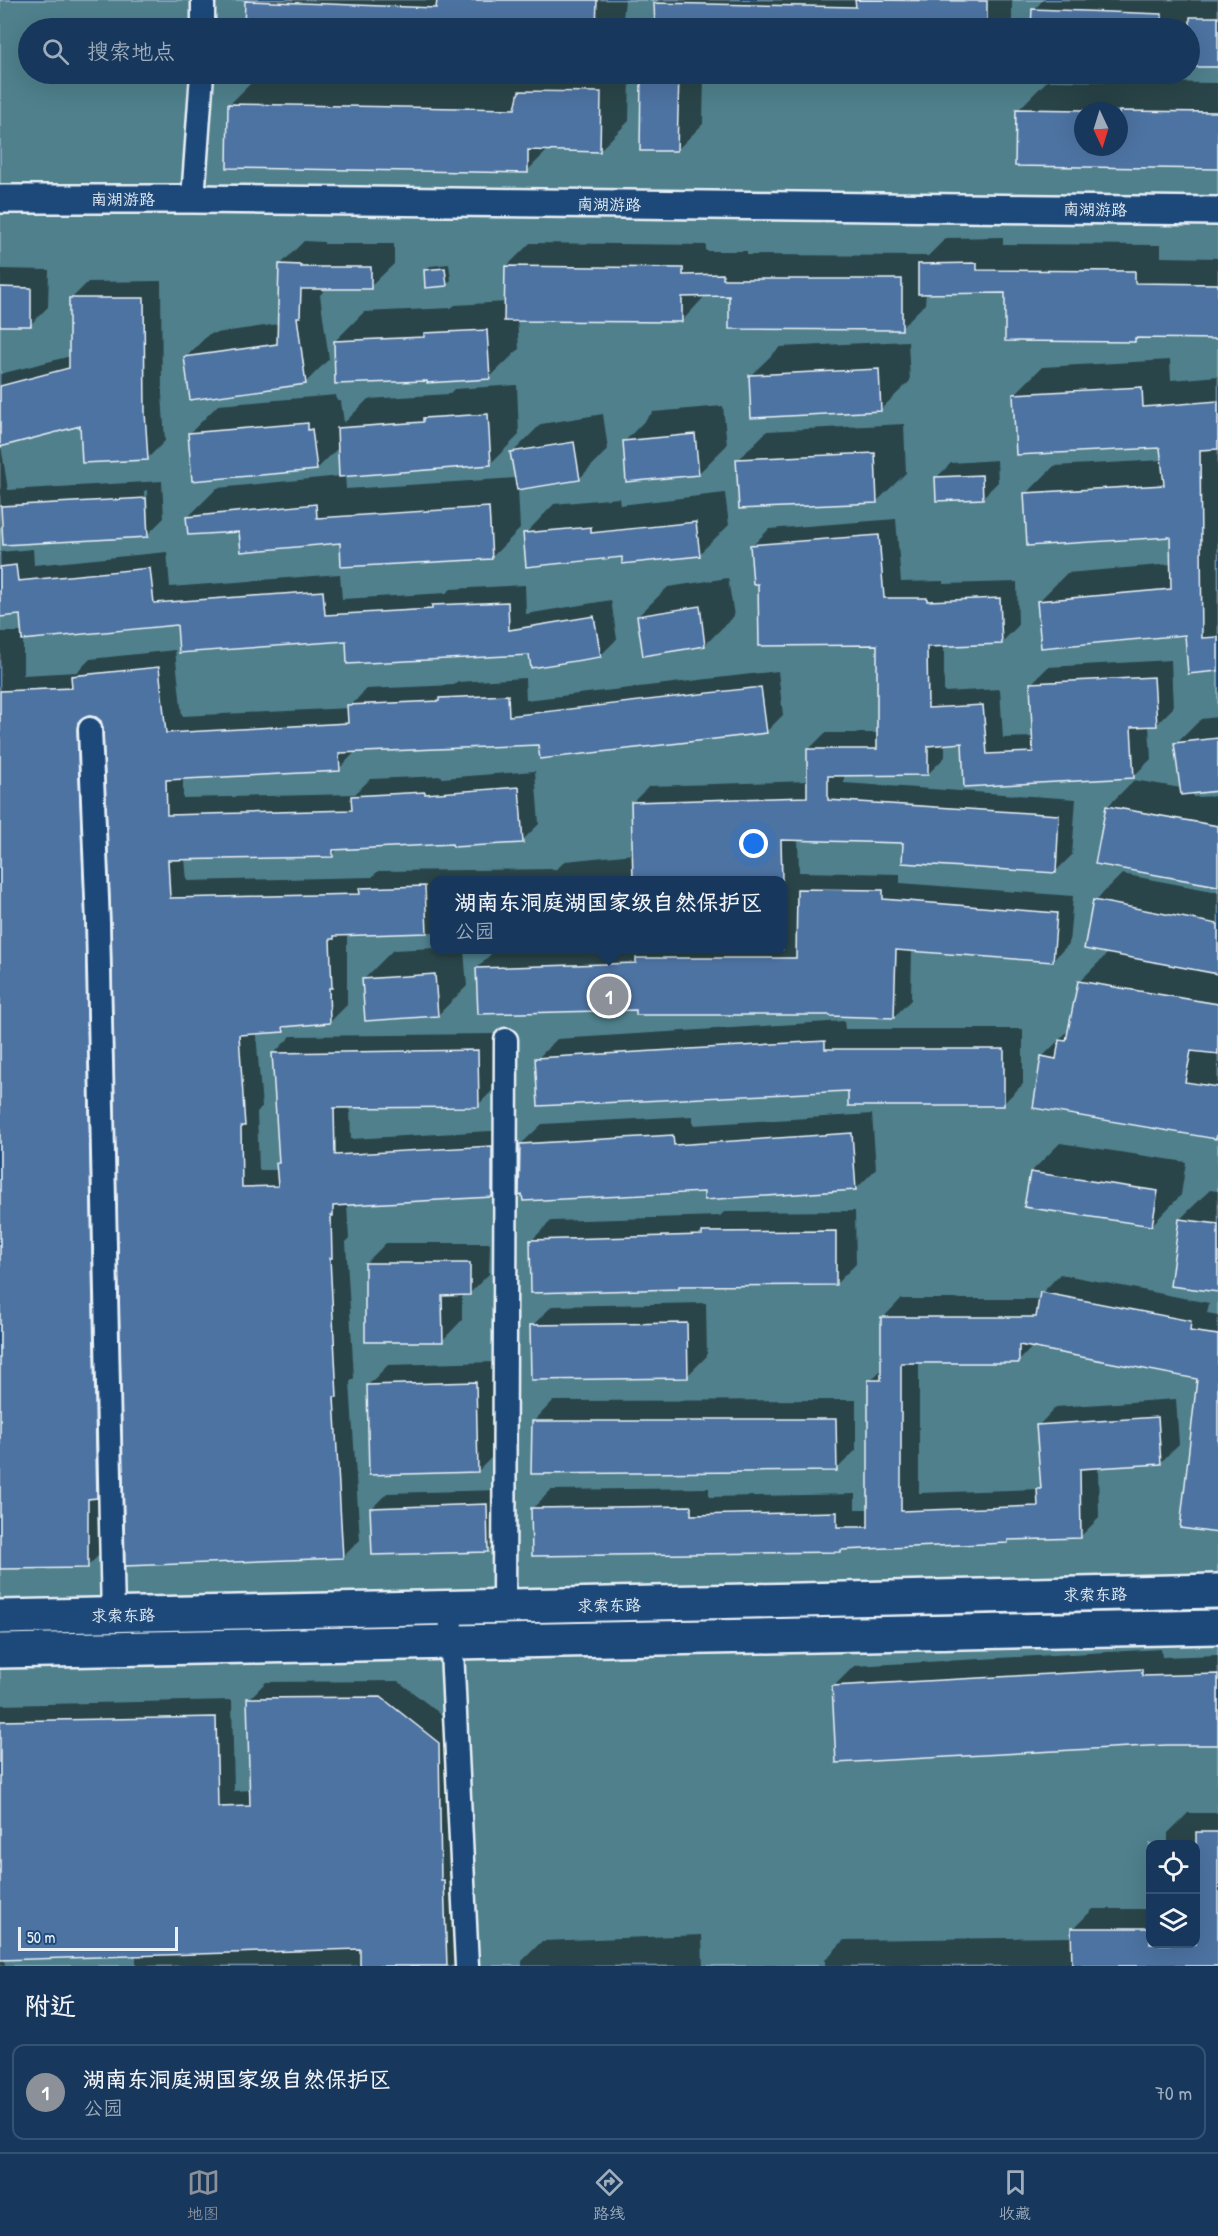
<!DOCTYPE html>
<html lang="zh">
<meta charset="utf-8">
<style>
body{margin:0;font-family:"Patrick Hand","LXGW WenKai TC",sans-serif;background:#244365;color:#f1f3f6}
.controls{position:absolute;right:18px;bottom:18px;display:grid;overflow:hidden;border-radius:12px;box-shadow:0 6px 24px #0002}
.controls button{width:54px;height:54px;display:grid;place-items:center;padding:0;border:0;border-bottom:2px solid #365272;background:#17385c;color:#f1f3f6;font:30px sans-serif}
.compass{position:absolute;left:1074px;top:102px;width:54px;height:54px;border-radius:50%;background:#17385c;box-shadow:0 6px 24px #0002;rotate:176deg}
.scale{position:absolute;left:18px;bottom:15px;width:160px;box-sizing:border-box;padding-left:6px;border:3px solid #e8f1f8;border-top:0;font-size:16px;line-height:21px;white-space:nowrap;color:#e8f1f8;-webkit-text-stroke:4px #1f4a7a;paint-order:stroke}
.you{position:absolute;left:754px;top:844px;width:21px;height:21px;margin:-15px;border:4px solid #fff;border-radius:50%;background:#1a73e8;box-shadow:0 0 0 9px #1a73e833}
.badge{display:grid;place-items:center;width:39px;height:39px;border-radius:50%;background:#8c9099;color:#fff;font-size:20px;font-weight:700}
.pin{position:absolute;translate:-50% -50%;border:3px solid #fff;box-shadow:0 2px 6px #0006}
.popup{position:absolute;left:430px;top:876px;width:357px;height:78px;box-sizing:border-box;display:grid;place-content:center;border-radius:12px;background:#17385c;filter:drop-shadow(0 2px 4px #0005);font-size:20px;white-space:nowrap;color:#9eacbb}
.popup b{font-size:22px;color:#f1f3f6}
.popup::after{content:'';position:absolute;left:50%;top:100%;margin-left:-12px;border:12px solid transparent;border-top-color:#17385c}
.list{margin:0;padding:0;list-style:none}
h2{display:flex;justify-content:space-between;align-items:center;height:78px;margin:0;padding:0 24px;font-size:26px}
h2 small{font-size:20px;font-weight:400;color:#9eacbb}
.list li{display:grid;grid-template-columns:39px 1fr auto;gap:18px;align-items:center;box-sizing:border-box;height:96px;margin:0 12px 12px;padding:0 12px;border:2px solid #365272;border-radius:12px}
.list b{display:block;font-size:22px;white-space:nowrap}
.list p{margin:0;font-size:20px;white-space:nowrap;color:#9eacbb}
.list em{font-size:20px;font-style:normal;color:#9eacbb}
.icon{flex:none;width:33px;height:33px;fill:none;stroke:currentColor;stroke-width:2;stroke-linecap:round;stroke-linejoin:round}
.map{position:relative;flex:none;width:1218px;height:1966px;overflow:hidden}
.search{position:absolute;background:#17385c;box-shadow:0 6px 24px #0002;left:18px;right:18px;top:18px;height:66px;display:flex;align-items:center;gap:15px;box-sizing:border-box;padding:0 21px;border-radius:33px;color:#9eacbb;font-size:22px}
.sheet{height:186px;background:#17385c}
nav{display:flex;justify-content:space-around;align-items:center;box-sizing:border-box;height:84px;border-top:2px solid #365272;background:#17385c;font-size:16px;color:#9eacbb}
nav a{display:grid;justify-items:center;gap:3px}
nav .on{color:#8c9099}
.map>svg:first-child{display:block}
.green{fill:#4f808c;stroke:#9cb8c2;stroke-width:1.5;fill-rule:evenodd}
.shadow{fill:#0007;fill-rule:evenodd}
.building{fill:#4e73a2;stroke:#e8f1f8;stroke-width:1.5}
.lines{fill:none;stroke-linecap:round;stroke-linejoin:round}
.minor-casing{stroke:#e8f1f8;stroke-width:27}
.tertiary-casing{stroke:#e8f1f8;stroke-width:32}
.primary-casing{stroke:#e8f1f8;stroke-width:38}
.minor{stroke:#1f4a7a;stroke-width:22}
.tertiary{stroke:#1f4a7a;stroke-width:27}
.primary{stroke:#1f4a7a;stroke-width:33}
.labels{text-anchor:middle;stroke-width:5;stroke-linejoin:round;paint-order:stroke}
.street-label{font-size:16px;fill:#e8f1f8;stroke:#1f4a7a}
</style>
<div class="map">
<svg width="1218" height="1966" viewBox="0 0 1218 1966">
<rect width="100%" height="100%" fill="#1f4a7a"/>
<filter id="ink" filterUnits="userSpaceOnUse"><feTurbulence type="fractalNoise" baseFrequency=".0167" numOctaves="2"/><feDisplacementMap in="SourceGraphic" scale="12" xChannelSelector="R" yChannelSelector="G"/><feConvolveMatrix kernelMatrix="1 2 1 2 8 2 1 2 1" color-interpolation-filters="sRGB"/></filter>
<g filter="url(#ink)">
<path class="green" d="M 0,0 L 1218,0 L 1218,1966 L 0,1966 ZM 28,28 L 1190,28 L 1190,74 L 28,74 ZM 1083,111 L 1119,111 L 1119,147 L 1083,147 ZM 435,880 L 783,880 L 783,950 L 435,950 ZM 1150,1844 L 1196,1844 L 1196,1944 L 1150,1944 Z"/>
<path class="shadow" d="M 248,0 L 625,0 L 622,28 L 246,28 Z
M 659,0 L 1012,0 L 1012,21 L 1004,28 L 657,28 L 655,3 Z
M 1043,0 L 1218,0 L 1218,65 L 1190,65 L 1190,28 L 1033,28 L 1034,10 Z
M 539,74 L 630,74 L 629,121 L 600,150 L 549,149 L 527,171 L 230,104 L 259,75 L 533,80 Z
M 642,74 L 704,74 L 703,124 L 677,150 L 641,149 Z
M 1047,81 L 1218,83 L 1218,167 L 1017,165 L 1018,110 ZM 1083,111 L 1119,111 L 1119,147 L 1083,147 Z
M 1003,237 L 1003,244 L 1161,245 L 1161,257 L 1218,258 L 1218,338 L 1138,336 L 1134,340 L 1007,291 L 926,292 L 925,304 L 901,328 L 731,295 L 706,295 L 682,321 L 517,319 L 519,349 L 489,378 L 335,341 L 364,312 L 451,308 L 455,305 L 506,302 L 506,267 L 530,243 L 706,245 L 706,251 L 747,251 L 747,255 L 928,256 L 946,238 Z
M 304,241 L 324,242 L 324,244 L 394,244 L 394,264 L 370,287 L 323,288 L 323,292 L 320,295 L 329,359 L 305,383 L 186,357 L 209,334 L 279,324 L 280,265 Z
M 449,264 L 451,280 L 446,285 L 425,270 L 430,266 Z
M 0,269 L 49,270 L 48,307 L 30,325 L 0,325 Z
M 161,281 L 162,394 L 165,441 L 148,458 L 82,424 L 1,445 L 8,490 L 162,481 L 164,518 L 147,535 L 0,527 L 0,374 L 71,356 L 71,299 L 88,282 ZM 147,490 L 148,521 L 145,521 L 144,491 Z
M 908,341 L 910,381 L 880,410 L 750,376 L 780,347 Z
M 1170,360 L 1171,380 L 1218,376 L 1218,670 L 1186,634 L 1039,601 L 1067,573 L 1172,564 L 1171,536 L 1026,494 L 1054,466 L 1163,460 L 1162,446 L 1014,395 L 1042,367 Z
M 517,385 L 519,435 L 490,464 L 345,475 L 346,489 L 516,478 L 512,453 L 541,424 L 603,414 L 608,449 L 579,479 L 518,488 L 520,529 L 491,558 L 241,530 L 188,517 L 217,488 L 341,476 L 340,446 L 317,469 L 189,434 L 218,405 L 336,395 L 337,401 L 341,401 L 344,423 L 368,399 L 449,394 L 454,389 Z
M 723,406 L 727,445 L 698,474 L 624,442 L 653,412 Z
M 904,424 L 906,473 L 876,502 L 738,460 L 767,431 Z
M 997,460 L 998,482 L 983,497 L 936,478 L 951,463 Z
M 725,493 L 729,525 L 699,554 L 623,556 L 525,534 L 554,504 L 619,498 L 620,505 Z
M 896,519 L 901,582 L 943,581 L 943,584 L 1017,582 L 1018,626 L 1001,643 L 944,644 L 944,692 L 1000,689 L 1003,738 L 1034,737 L 1031,684 L 1048,667 L 1171,660 L 1173,708 L 1156,725 L 1149,725 L 1151,759 L 1134,776 L 966,786 L 963,742 L 945,743 L 945,757 L 928,774 L 844,775 L 844,783 L 1076,799 L 1072,855 L 1055,872 L 905,841 L 798,839 L 799,872 L 900,874 L 900,883 L 1073,896 L 1069,944 L 1052,961 L 912,950 L 911,1000 L 894,1017 L 638,1008 L 477,968 L 494,951 L 783,950 L 783,880 L 435,880 L 435,932 L 347,934 L 347,1005 L 330,1022 L 289,1025 L 283,1031 L 256,1032 L 262,1107 L 257,1112 L 259,1170 L 278,1170 L 278,1163 L 280,1161 L 274,1053 L 291,1036 L 495,1034 L 495,1088 L 478,1105 L 350,1107 L 351,1139 L 508,1130 L 508,1179 L 491,1196 L 347,1204 L 349,1239 L 346,1242 L 354,1378 L 350,1382 L 360,1540 L 343,1557 L 113,922 L 105,728 L 102,720 L 93,715 L 101,906 L 104,1550 L 87,1567 L 0,1567 L 0,632 L 23,632 L 21,614 L 0,616 L 0,552 L 33,549 L 34,565 L 167,552 L 170,587 L 340,574 L 342,599 L 446,593 L 451,589 L 525,585 L 526,614 L 611,600 L 617,639 L 600,656 L 531,653 L 347,639 L 178,623 L 23,638 L 23,675 L 77,672 L 90,659 L 175,650 L 182,716 L 349,708 L 366,689 L 454,685 L 458,682 L 525,678 L 526,700 L 778,671 L 783,715 L 766,732 L 356,751 L 339,769 L 183,778 L 183,798 L 355,794 L 370,779 L 442,776 L 442,778 L 535,771 L 539,824 L 522,841 L 340,848 L 332,855 L 185,858 L 187,881 L 372,877 L 378,871 L 557,869 L 565,861 L 634,854 L 632,803 L 649,786 L 808,781 L 808,750 L 825,733 L 879,733 L 878,643 L 760,582 L 752,546 L 769,529 Z
M 728,578 L 734,616 L 705,645 L 638,616 L 668,587 Z
M 1218,717 L 1218,789 L 1192,793 L 1193,797 L 1218,796 L 1218,885 L 1107,807 L 1134,780 L 1181,788 L 1176,744 L 1201,719 Z
M 1122,874 L 1218,892 L 1218,1138 L 1034,1107 L 1042,1057 L 1070,1029 L 1079,982 L 1109,952 L 1095,901 Z
M 435,948 L 435,950 L 464,950 L 467,986 L 438,1015 L 363,980 L 393,950 Z
M 844,1021 L 845,1029 L 1023,1029 L 1023,1084 L 1003,1104 L 537,1059 L 557,1039 Z
M 872,1114 L 876,1169 L 856,1189 L 705,1190 L 521,1144 L 542,1124 L 693,1116 L 693,1125 Z
M 1060,1143 L 1186,1162 L 1181,1195 L 1152,1225 L 1031,1172 Z
M 1210,1190 L 1218,1191 L 1218,1291 L 1180,1219 Z
M 855,1211 L 856,1264 L 836,1284 L 681,1285 L 678,1288 L 531,1241 L 551,1221 L 720,1216 L 724,1212 Z
M 386,1243 L 490,1243 L 489,1274 L 469,1294 L 462,1294 L 462,1320 L 442,1341 L 366,1263 Z
M 1060,1274 L 1209,1303 L 1207,1313 L 1218,1315 L 1218,1531 L 1199,1378 L 1033,1346 L 1018,1362 L 919,1362 L 919,1493 L 1040,1489 L 1042,1486 L 1038,1426 L 1056,1407 L 1176,1399 L 1179,1444 L 1161,1462 L 1098,1466 L 1099,1518 L 1080,1537 L 1012,1538 L 1008,1542 L 533,1508 L 551,1490 L 709,1488 L 709,1497 L 855,1494 L 855,1509 L 869,1509 L 870,1381 L 883,1368 L 883,1318 L 901,1299 L 1041,1299 L 1042,1293 Z
M 706,1303 L 707,1356 L 687,1376 L 532,1326 L 552,1306 Z
M 495,1362 L 498,1451 L 478,1471 L 368,1385 L 388,1365 Z
M 856,1400 L 856,1450 L 836,1470 L 533,1422 L 553,1401 Z
M 501,1490 L 503,1536 L 487,1551 L 372,1508 L 387,1493 Z
M 1161,1649 L 1162,1657 L 1218,1655 L 1218,1743 L 1166,1743 L 834,1686 L 854,1666 Z
M 398,1681 L 456,1726 L 469,1966 L 136,1966 L 136,1955 L 4,1959 L 5,1966 L 0,1966 L 0,1705 L 232,1700 L 234,1791 L 251,1790 L 249,1699 L 266,1682 Z
M 1188,1813 L 1218,1813 L 1218,1900 L 1196,1900 L 1196,1844 L 1168,1844 L 1168,1833 Z
M 1093,1909 L 1150,1909 L 1150,1944 L 1196,1944 L 1196,1911 L 1218,1912 L 1218,1966 L 825,1966 L 825,1960 L 844,1940 L 1073,1937 L 1073,1929 Z
M 702,1935 L 703,1966 L 522,1966 L 522,1961 L 542,1941 Z"/>
<path class="building" d="M 437,0 L 597,0 L 596,28 L 244,28 L 245,1 L 436,8 Z
M 855,0 L 987,1 L 987,28 L 655,28 L 654,3 L 856,7 Z
M 1032,9 L 1162,14 L 1162,28 L 1031,28 Z
M 1190,17 L 1218,17 L 1218,67 L 1190,67 Z
M 641,74 L 679,74 L 677,151 L 640,151 Z
M 519,91 L 601,92 L 600,152 L 528,150 L 528,173 L 227,168 L 228,104 L 515,109 Z
M 1016,109 L 1083,110 L 1083,147 L 1119,147 L 1119,111 L 1218,112 L 1218,169 L 1015,166 Z
M 977,263 L 977,270 L 1135,271 L 1135,283 L 1218,284 L 1218,339 L 1135,338 L 1135,342 L 1005,341 L 1005,293 L 918,294 L 918,264 Z
M 279,264 L 301,265 L 301,267 L 371,267 L 371,289 L 301,289 L 300,317 L 297,317 L 306,384 L 190,400 L 184,357 L 277,344 Z
M 505,266 L 683,268 L 683,275 L 723,274 L 723,279 L 902,279 L 902,330 L 729,329 L 729,296 L 682,297 L 682,322 L 504,321 Z
M 445,268 L 447,286 L 425,288 L 424,270 Z
M 0,287 L 31,288 L 31,326 L 0,326 Z
M 69,298 L 144,298 L 145,412 L 148,460 L 82,463 L 80,426 L 0,447 L 0,386 L 69,368 Z
M 487,330 L 490,379 L 427,383 L 427,381 L 335,384 L 334,341 L 424,337 L 424,333 Z
M 879,369 L 881,411 L 751,418 L 749,375 Z
M 1142,387 L 1143,407 L 1218,401 L 1218,449 L 1200,450 L 1202,638 L 1218,637 L 1218,671 L 1188,674 L 1185,635 L 1041,648 L 1037,601 L 1171,589 L 1170,537 L 1027,546 L 1024,493 L 1164,485 L 1160,448 L 1016,455 L 1013,394 Z
M 488,414 L 491,465 L 339,477 L 337,428 L 423,422 L 423,418 Z
M 308,423 L 308,430 L 312,429 L 317,470 L 192,481 L 188,433 Z
M 695,434 L 699,475 L 626,482 L 623,441 Z
M 574,442 L 580,480 L 517,490 L 510,452 Z
M 875,453 L 877,503 L 739,509 L 736,459 Z
M 982,475 L 983,499 L 936,501 L 935,477 Z
M 146,498 L 148,537 L 3,545 L 1,506 Z
M 316,504 L 317,518 L 489,507 L 492,559 L 341,567 L 340,543 L 241,552 L 239,532 L 188,535 L 186,517 Z
M 696,522 L 700,556 L 622,564 L 622,557 L 526,567 L 523,533 L 591,527 L 591,533 Z
M 879,535 L 884,598 L 927,598 L 927,601 L 1000,598 L 1002,644 L 927,647 L 928,708 L 983,705 L 987,754 L 1033,752 L 1030,683 L 1154,677 L 1157,726 L 1131,727 L 1134,778 L 964,787 L 962,743 L 928,746 L 928,775 L 828,776 L 828,800 L 1059,815 L 1056,873 L 902,863 L 903,843 L 781,840 L 782,880 L 633,880 L 631,802 L 807,797 L 807,749 L 877,749 L 877,645 L 759,646 L 758,584 L 753,584 L 750,545 Z
M 16,565 L 18,581 L 150,568 L 154,603 L 323,591 L 325,615 L 432,609 L 432,605 L 508,602 L 509,630 L 594,616 L 601,657 L 531,668 L 529,655 L 347,664 L 346,641 L 179,653 L 177,625 L 22,640 L 20,615 L 0,617 L 0,567 Z
M 700,606 L 705,646 L 643,656 L 637,616 Z
M 159,667 L 166,733 L 348,723 L 347,705 L 439,701 L 439,698 L 508,695 L 509,716 L 761,687 L 767,733 L 540,759 L 538,745 L 339,753 L 340,771 L 166,780 L 167,815 L 352,810 L 351,796 L 425,792 L 425,794 L 519,787 L 523,843 L 453,847 L 452,844 L 333,850 L 333,857 L 168,860 L 170,898 L 360,894 L 359,888 L 425,886 L 427,933 L 334,936 L 334,939 L 330,939 L 332,988 L 329,988 L 330,1023 L 283,1027 L 284,1032 L 239,1035 L 245,1126 L 241,1126 L 242,1187 L 278,1186 L 276,1163 L 279,1163 L 272,1053 L 478,1050 L 479,1107 L 334,1108 L 335,1155 L 492,1146 L 492,1197 L 333,1206 L 333,1216 L 331,1216 L 332,1258 L 330,1258 L 337,1397 L 334,1397 L 343,1558 L 125,1566 L 111,922 L 103,728 L 101,721 L 96,717 L 89,716 L 78,722 L 77,730 L 85,923 L 97,1498 L 88,1499 L 88,1568 L 0,1569 L 0,691 L 72,688 L 71,676 Z
M 1218,738 L 1218,791 L 1181,795 L 1174,743 Z
M 1106,806 L 1218,826 L 1218,886 L 1095,864 Z
M 797,889 L 883,890 L 883,899 L 1057,913 L 1053,962 L 896,950 L 894,1018 L 830,1016 L 830,1015 L 636,1015 L 636,1010 L 478,1014 L 476,968 L 636,963 L 636,958 L 796,958 Z
M 1093,900 L 1218,924 L 1218,974 L 1084,949 Z
M 435,974 L 438,1016 L 365,1021 L 362,979 Z
M 1078,981 L 1218,1004 L 1218,1054 L 1191,1051 L 1185,1082 L 1218,1087 L 1218,1130 L 1216,1139 L 1033,1108 L 1041,1056 L 1056,1059 L 1059,1040 L 1066,1041 Z
M 825,1041 L 825,1049 L 1004,1049 L 1004,1106 L 848,1106 L 848,1091 L 538,1106 L 535,1058 Z
M 852,1133 L 856,1190 L 704,1200 L 704,1192 L 523,1201 L 522,1195 L 519,1196 L 520,1144 L 673,1135 L 674,1145 Z
M 1030,1172 L 1158,1191 L 1152,1226 L 1024,1207 Z
M 1179,1219 L 1218,1224 L 1218,1292 L 1170,1286 Z
M 836,1231 L 836,1285 L 679,1286 L 679,1289 L 531,1293 L 530,1240 L 702,1235 L 702,1232 Z
M 365,1263 L 470,1263 L 470,1295 L 442,1296 L 443,1342 L 365,1342 Z
M 1040,1292 L 1191,1321 L 1190,1331 L 1218,1335 L 1218,1533 L 1180,1528 L 1197,1379 L 1019,1345 L 1019,1363 L 901,1363 L 901,1511 L 1038,1506 L 1037,1489 L 1041,1489 L 1036,1425 L 1158,1417 L 1161,1464 L 1080,1469 L 1081,1538 L 1008,1540 L 1008,1543 L 841,1550 L 841,1552 L 532,1556 L 531,1508 L 691,1506 L 691,1515 L 837,1512 L 837,1527 L 868,1527 L 868,1380 L 881,1380 L 881,1317 L 1036,1317 Z
M 687,1323 L 688,1378 L 531,1380 L 530,1325 Z
M 476,1382 L 478,1472 L 369,1475 L 367,1385 Z
M 706,1419 L 836,1419 L 837,1471 L 531,1474 L 532,1421 L 706,1421 Z
M 487,1504 L 488,1552 L 372,1555 L 370,1508 Z
M 1142,1669 L 1142,1676 L 1218,1674 L 1218,1745 L 1166,1745 L 836,1763 L 832,1686 Z
M 381,1697 L 439,1743 L 441,1880 L 444,1880 L 447,1966 L 360,1966 L 360,1949 L 0,1960 L 0,1721 L 216,1717 L 218,1807 L 250,1806 L 247,1698 Z
M 1196,1832 L 1218,1832 L 1218,1966 L 1072,1966 L 1071,1928 L 1150,1928 L 1150,1944 L 1196,1944 Z"/>
<g class="lines">
<defs>
<path id="minor" d="M 203,28 L 203,0
M 193,199 L 202,74
M 90,729 L 98,923 L 113,1616
M 450,1608 L 467,1966
M 504,1608 L 506,1040"/>
<path id="tertiary" d="M 0,199 L 193,199 L 1218,211"/>
<path id="primary" d="M 0,1617 L 1218,1591
M 0,1651 L 1218,1627"/>
</defs>
<use href="#minor" class="minor-casing"/>
<use href="#tertiary" class="tertiary-casing"/>
<use href="#primary" class="primary-casing"/>
<use href="#minor" class="minor"/>
<use href="#tertiary" class="tertiary"/>
<use href="#primary" class="primary"/>
</g>
</g>
<g class="labels">
<g class="street-label">
<text x="123" y="205">南湖游路</text>
<text transform="translate(609 204) rotate(1)" y="6">南湖游路</text>
<text transform="translate(1095 209) rotate(1)" y="6">南湖游路</text>
<text transform="translate(1095 1594) rotate(-1)" y="6">求索东路</text>
<text transform="translate(609 1605) rotate(-1)" y="6">求索东路</text>
<text transform="translate(123 1615) rotate(-1)" y="6">求索东路</text>
</g>
</g>
</svg>
<div class="controls">
<button><svg class="icon" aria-label="locate" viewBox="0 0 24 24"><circle cx="12" cy="12" r="6"/><path d="M12 2v4M12 18v4M2 12h4M18 12h4"/></svg></button>
<button><svg class="icon" aria-label="layers" viewBox="0 0 24 24"><path d="M12 4l9 5-9 5-9-5zM3 14l9 5 9-5"/></svg></button>
</div>
<svg class="compass" viewBox="-18 -18 36 36"><path d="M0-13l5 13h-10z" fill="#e53935"/><path d="M0 13l5-13h-10z" fill="#9eacbb"/></svg>
<div class="scale">50 m</div>
<div class="you"></div>
<div class="pin badge" style="left:609px;top:996px">1</div>
<div class="popup"><b>湖南东洞庭湖国家级自然保护区</b>公园</div>
<div class="search"><svg class="icon" aria-label="search" viewBox="0 0 24 24"><circle cx="10" cy="10" r="6"/><path d="M15 15l6 6"/></svg>搜索地点</div>
</div>
<section class="sheet">
<h2>附近<small></small></h2>
<ul class="list">
<li><span class="badge">1</span><div><b>湖南东洞庭湖国家级自然保护区</b><p>公园</p></div><em>70 m</em></li>
</ul>
</section>
<nav>
<a class="on"><svg class="icon" aria-label="map" viewBox="0 0 24 24"><path d="M3 6l6-2 6 2 6-2v14l-6 2-6-2-6 2zM9 4v14M15 6v14"/></svg>地图</a>
<a><svg class="icon" aria-label="directions" viewBox="0 0 24 24"><path d="M12 3l9 9-9 9-9-9zM9 14v-3h6M13 9l2 2-2 2"/></svg>路线</a>
<a><svg class="icon" aria-label="saved" viewBox="0 0 24 24"><path d="M7 4h10v16l-5-4-5 4z"/></svg>收藏</a>
</nav>
